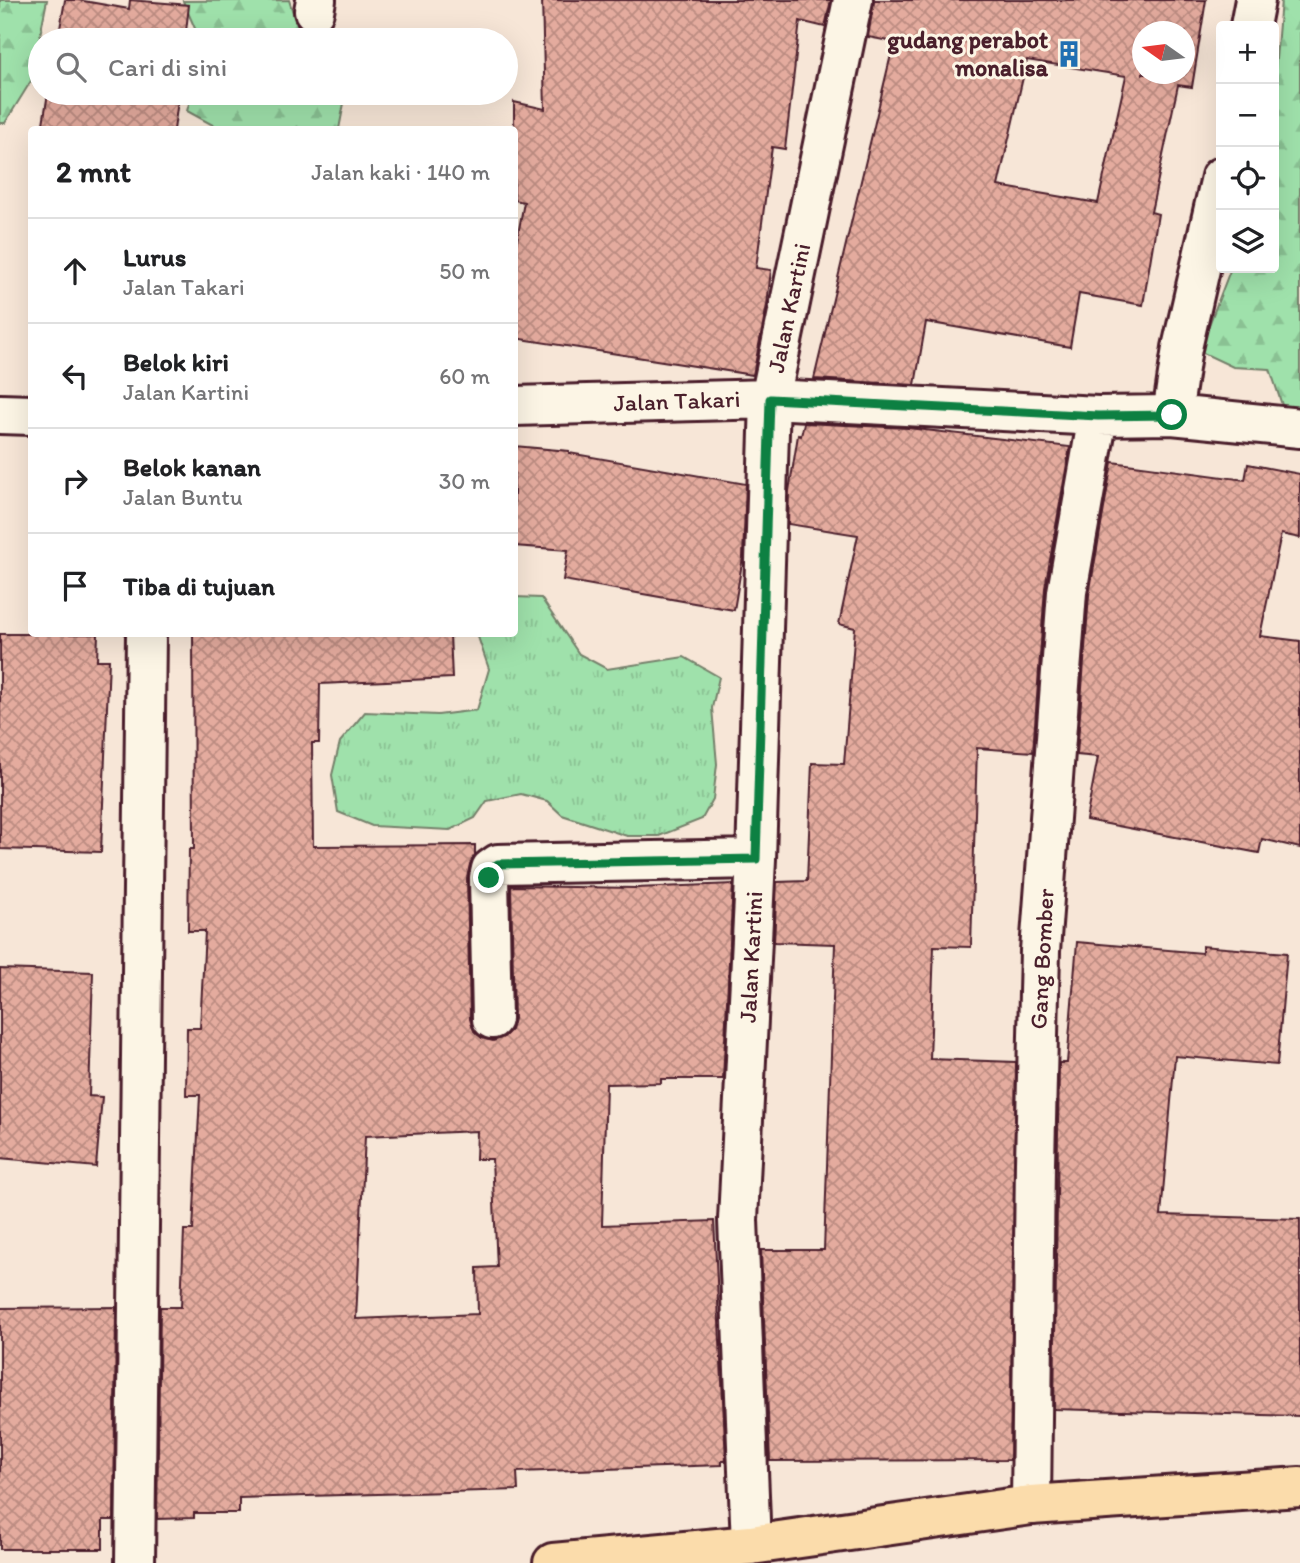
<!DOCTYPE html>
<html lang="id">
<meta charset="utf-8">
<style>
body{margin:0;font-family:Itim,sans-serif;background:#f6f6f6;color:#202124}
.controls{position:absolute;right:21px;top:21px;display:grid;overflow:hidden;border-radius:7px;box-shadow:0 7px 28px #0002}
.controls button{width:63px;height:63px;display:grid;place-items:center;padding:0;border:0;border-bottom:2px solid #e0e0e0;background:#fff;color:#202124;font:35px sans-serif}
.compass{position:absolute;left:1132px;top:21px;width:63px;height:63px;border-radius:50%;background:#fff;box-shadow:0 7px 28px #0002;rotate:284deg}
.stop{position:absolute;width:21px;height:21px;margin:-16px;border:5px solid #0b8043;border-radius:50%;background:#fff}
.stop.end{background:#0b8043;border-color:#fff;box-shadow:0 2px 7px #0008}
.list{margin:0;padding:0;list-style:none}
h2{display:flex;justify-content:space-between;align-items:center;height:91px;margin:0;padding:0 28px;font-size:30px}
h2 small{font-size:23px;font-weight:400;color:#757577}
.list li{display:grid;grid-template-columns:46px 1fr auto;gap:21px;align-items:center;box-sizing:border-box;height:105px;padding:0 28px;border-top:2px solid #e0e0e0}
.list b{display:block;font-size:26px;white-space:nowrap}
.list p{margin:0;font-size:23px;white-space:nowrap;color:#757577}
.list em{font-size:23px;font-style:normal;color:#757577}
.icon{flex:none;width:38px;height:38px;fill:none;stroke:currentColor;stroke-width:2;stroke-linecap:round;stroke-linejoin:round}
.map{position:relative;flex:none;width:1300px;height:1563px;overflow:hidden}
.search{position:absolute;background:#fff;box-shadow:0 7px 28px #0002;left:28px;top:28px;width:490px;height:77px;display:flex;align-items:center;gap:18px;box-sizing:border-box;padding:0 24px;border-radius:38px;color:#757577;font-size:26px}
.panel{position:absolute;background:#fff;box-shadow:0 7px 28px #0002;left:28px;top:126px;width:490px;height:511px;border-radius:7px}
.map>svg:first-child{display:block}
.grass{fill:url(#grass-tufts);stroke:#74806b;stroke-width:2}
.forest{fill:url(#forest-firs);stroke:#74806b;stroke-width:2}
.building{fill:url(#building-cross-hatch);stroke:#4a1f2b;stroke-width:2;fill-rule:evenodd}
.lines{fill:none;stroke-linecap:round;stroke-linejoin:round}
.minor-casing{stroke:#4a1f2b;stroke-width:44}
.major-casing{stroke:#4a1f2b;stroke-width:44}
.minor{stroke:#fcf5e5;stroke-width:38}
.major{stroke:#fbdcab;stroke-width:38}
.route{stroke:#0b8043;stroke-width:9}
.labels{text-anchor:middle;stroke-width:6;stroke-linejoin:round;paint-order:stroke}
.poi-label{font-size:24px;font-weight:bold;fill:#4a1f2b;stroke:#fcf5e5;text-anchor:end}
.street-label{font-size:24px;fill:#4a1f2b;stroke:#fcf5e5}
</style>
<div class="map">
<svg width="1300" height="1563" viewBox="0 0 1300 1563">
<defs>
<pattern id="grass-tufts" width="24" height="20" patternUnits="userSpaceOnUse" patternTransform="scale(1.75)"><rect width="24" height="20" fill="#9fe1ab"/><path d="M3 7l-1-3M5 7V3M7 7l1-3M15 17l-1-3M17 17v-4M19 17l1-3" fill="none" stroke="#8ac193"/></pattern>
<pattern id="forest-firs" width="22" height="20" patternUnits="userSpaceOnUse" patternTransform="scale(1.75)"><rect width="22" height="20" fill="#9fe1ab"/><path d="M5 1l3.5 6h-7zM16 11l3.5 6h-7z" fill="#8ac193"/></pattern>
<pattern id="building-cross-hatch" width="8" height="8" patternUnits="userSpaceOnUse" patternTransform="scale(1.75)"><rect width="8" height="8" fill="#e4ab9e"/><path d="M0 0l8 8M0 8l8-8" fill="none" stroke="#bb8b81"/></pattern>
</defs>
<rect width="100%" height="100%" fill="#f7e6d7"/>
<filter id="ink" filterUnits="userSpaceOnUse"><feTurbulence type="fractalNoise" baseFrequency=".0143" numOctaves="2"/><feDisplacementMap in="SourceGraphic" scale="14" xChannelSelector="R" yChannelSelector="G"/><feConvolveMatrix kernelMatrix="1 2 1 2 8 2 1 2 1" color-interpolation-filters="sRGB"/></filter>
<g filter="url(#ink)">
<path class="grass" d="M 515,597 L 541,598 L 579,654 L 607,669 L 684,657 L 719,677 L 712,708 L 717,764 L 713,799 L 702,819 L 659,836 L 627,836 L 562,815 L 547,801 L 521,794 L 487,801 L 475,818 L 450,830 L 372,826 L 338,812 L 332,775 L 340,742 L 365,712 L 438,715 L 477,710 L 489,669 L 477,634 L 514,634 Z"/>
<path class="forest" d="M 0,0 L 47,0 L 31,81 L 5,123 L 0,123 Z
M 289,0 L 301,38 L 307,40 L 200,40 L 183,1 Z
M 1281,0 L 1300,0 L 1300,413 L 1283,408 L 1270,369 L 1233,367 L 1199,351 L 1231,268 L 1274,268 L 1274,83 Z
M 192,93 L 346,93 L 339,129 L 220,129 L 187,111 Z"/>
<path class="building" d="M 65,0 L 78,0 L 129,9 L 130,0 L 189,5 L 185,40 L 58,40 Z
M 542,0 L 831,0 L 825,27 L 800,21 L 785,149 L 772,147 L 756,268 L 771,270 L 767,305 L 753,375 L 514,338 L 514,256 L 524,202 L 514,200 L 514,102 L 545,109 Z
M 874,0 L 1206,0 L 1192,87 L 1178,85 L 1151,212 L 1158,214 L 1143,305 L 1079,294 L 1070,347 L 926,322 L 915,385 L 814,379 L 894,42 L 868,37 ZM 1143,32 L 1185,32 L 1185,74 L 1143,74 ZM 1027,60 L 1126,76 L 1098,203 L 998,186 Z
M 48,93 L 179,93 L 174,130 L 42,130 Z
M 804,423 L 908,428 L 1070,447 L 1045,588 L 1033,752 L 977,748 L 971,947 L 934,946 L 930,1059 L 1016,1062 L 1010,1460 L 770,1461 L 761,1250 L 824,1250 L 835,944 L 774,942 L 777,882 L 807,881 L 812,763 L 844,764 L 855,628 L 839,624 L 858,535 L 788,524 L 789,491 L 798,435 L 801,436 Z
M 514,446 L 569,451 L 569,453 L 746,484 L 743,557 L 734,610 L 563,580 L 568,550 L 514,546 Z
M 1112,462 L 1245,480 L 1248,464 L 1300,474 L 1300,538 L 1281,534 L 1260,636 L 1300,641 L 1300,848 L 1262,839 L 1259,853 L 1086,820 L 1098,757 L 1077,755 L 1089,595 Z
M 0,634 L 98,634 L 97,660 L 109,660 L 101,852 L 0,849 Z
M 193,634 L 450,634 L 452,678 L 320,684 L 319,743 L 312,743 L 313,846 L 475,845 L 475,855 L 470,864 L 467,878 L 470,1019 L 474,1031 L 482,1038 L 493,1041 L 504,1037 L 511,1030 L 514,1019 L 511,886 L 636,888 L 733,884 L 723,1079 L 661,1079 L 661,1083 L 606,1084 L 602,1225 L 714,1221 L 726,1461 L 722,1461 L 722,1465 L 517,1472 L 518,1490 L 239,1498 L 239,1513 L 194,1513 L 194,1518 L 157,1519 L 160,1307 L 181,1307 L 184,1230 L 193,1230 L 200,1095 L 186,1095 L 187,1028 L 200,1028 L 205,931 L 188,931 L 189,849 L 194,849 ZM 477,1131 L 476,1159 L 492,1159 L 497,1267 L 477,1268 L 478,1314 L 356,1319 L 365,1136 Z
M 1077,942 L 1202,953 L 1202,946 L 1287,953 L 1277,1065 L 1175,1056 L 1161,1215 L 1300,1219 L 1300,1416 L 1054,1409 L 1059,1063 L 1067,1063 Z
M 0,969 L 93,972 L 89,1096 L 102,1097 L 96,1167 L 0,1158 Z
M 116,1307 L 114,1520 L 103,1520 L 103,1549 L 0,1549 L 0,1308 Z"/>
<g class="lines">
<defs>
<path id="minor" d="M 314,11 L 316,0
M 1250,26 L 1255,0
M 514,406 L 770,399 L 1098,416 L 1172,415 L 1300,428
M 0,414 L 32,415
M 1172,415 L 1182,348 L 1221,177
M 492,1019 L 489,878 L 491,869 L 498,864 L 756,859
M 1031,1505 L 1035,1162 L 1040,951 L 1067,592 L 1098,416
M 751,1545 L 738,1220 L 756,859 L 770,399 L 853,0
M 135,1563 L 146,634"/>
<path id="major" d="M 553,1563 L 751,1545 L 1031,1505 L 1300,1487"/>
</defs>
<use href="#minor" class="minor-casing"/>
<use href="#major" class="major-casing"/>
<use href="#minor" class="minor"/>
<use href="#major" class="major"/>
</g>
</g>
<g class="lines" filter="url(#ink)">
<path class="route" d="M 489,878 L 491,869 L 498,864 L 756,859 L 770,399 L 1098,416 L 1172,415"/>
</g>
<defs>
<symbol id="building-bare" viewBox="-9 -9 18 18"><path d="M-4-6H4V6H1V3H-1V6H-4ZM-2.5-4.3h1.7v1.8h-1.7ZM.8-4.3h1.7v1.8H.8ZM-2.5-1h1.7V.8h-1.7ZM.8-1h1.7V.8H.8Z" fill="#1f6fb2" stroke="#fcf5e5" stroke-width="2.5" paint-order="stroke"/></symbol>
</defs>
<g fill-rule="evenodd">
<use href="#building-bare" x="1050" y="35" width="38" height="38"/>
</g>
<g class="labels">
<g class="poi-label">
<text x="1048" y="48">gudang perabot<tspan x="1048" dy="28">monalisa</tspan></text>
</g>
<g class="street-label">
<text transform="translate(789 308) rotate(-78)" y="8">Jalan Kartini</text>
<text transform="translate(677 401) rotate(-2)" y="8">Jalan Takari</text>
<text transform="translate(751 957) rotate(-87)" y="8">Jalan Kartini</text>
<text transform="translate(1042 959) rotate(-87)" y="8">Gang Bomber</text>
</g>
</g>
</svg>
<div class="controls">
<button>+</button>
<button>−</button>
<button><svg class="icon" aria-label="locate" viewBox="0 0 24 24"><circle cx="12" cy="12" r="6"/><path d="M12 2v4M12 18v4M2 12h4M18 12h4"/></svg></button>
<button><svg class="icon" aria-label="layers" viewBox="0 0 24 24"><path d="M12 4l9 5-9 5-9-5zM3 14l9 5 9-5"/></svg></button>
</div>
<svg class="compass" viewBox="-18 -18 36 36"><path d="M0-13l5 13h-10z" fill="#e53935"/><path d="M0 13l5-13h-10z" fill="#757577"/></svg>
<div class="stop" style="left:1172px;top:415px"></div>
<div class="stop end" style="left:489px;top:878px"></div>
<div class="search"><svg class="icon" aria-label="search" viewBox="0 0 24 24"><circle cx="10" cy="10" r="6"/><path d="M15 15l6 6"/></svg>Cari di sini</div>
<section class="panel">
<h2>2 mnt<small>Jalan kaki · 140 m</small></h2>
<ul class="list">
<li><svg class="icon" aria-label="ahead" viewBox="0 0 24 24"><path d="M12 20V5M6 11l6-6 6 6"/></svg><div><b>Lurus</b><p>Jalan Takari</p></div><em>50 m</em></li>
<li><svg class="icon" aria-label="left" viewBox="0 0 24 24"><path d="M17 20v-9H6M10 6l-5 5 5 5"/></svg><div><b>Belok kiri</b><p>Jalan Kartini</p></div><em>60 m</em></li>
<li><svg class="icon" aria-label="right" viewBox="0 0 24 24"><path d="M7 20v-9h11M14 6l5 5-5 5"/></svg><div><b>Belok kanan</b><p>Jalan Buntu</p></div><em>30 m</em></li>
<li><svg class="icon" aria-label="arrive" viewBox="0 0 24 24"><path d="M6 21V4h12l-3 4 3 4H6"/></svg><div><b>Tiba di tujuan</b></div></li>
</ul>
</section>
</div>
